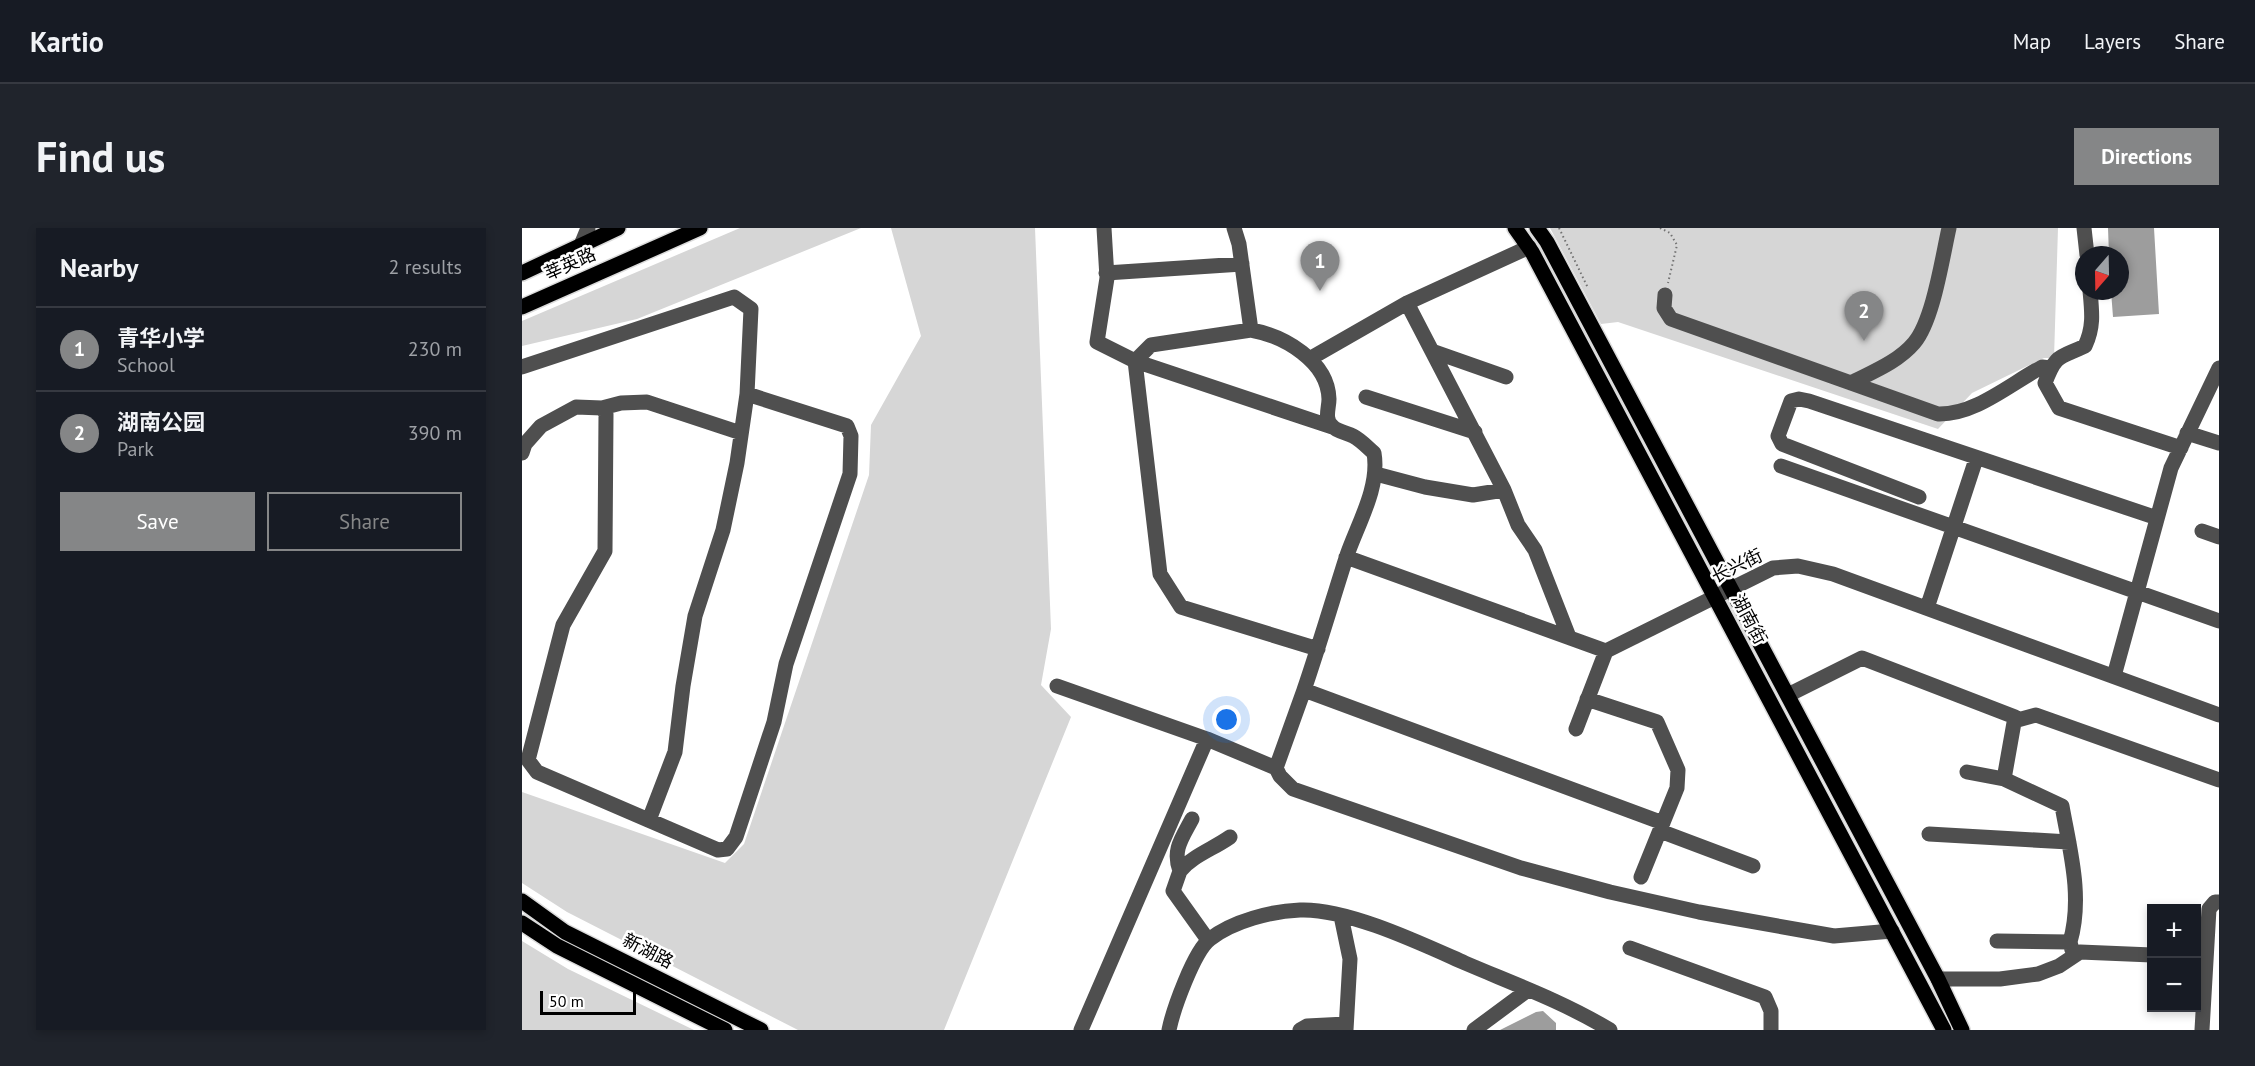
<!DOCTYPE html>
<meta charset="utf-8">
<style>
body{margin:0;font-family:"PT Sans","Noto Sans SC",sans-serif;background:#20242c;color:#f1f3f6}
.controls{position:absolute;right:18px;bottom:18px;display:grid;overflow:hidden;border-radius:0px;box-shadow:0 3px 9px #0003}
.controls button{width:54px;height:54px;display:grid;place-items:center;padding:0;border:0;border-bottom:2px solid #363941;background:#171b24;color:#f1f3f6;font:30px sans-serif}
.compass{position:absolute;left:1553px;top:18px;width:54px;height:54px;border-radius:50%;background:#171b24;box-shadow:0 3px 9px #0003;rotate:200deg}
.scale{position:absolute;left:18px;bottom:15px;width:96px;box-sizing:border-box;padding-left:6px;border:3px solid #000;border-top:0;font-size:16px;line-height:21px;white-space:nowrap;color:#000;-webkit-text-stroke:4px #fff;paint-order:stroke}
.you{position:absolute;left:705px;top:492px;width:21px;height:21px;margin:-15px;border:4px solid #fff;border-radius:50%;background:#1a73e8;box-shadow:0 0 0 9px #1a73e833}
.badge{display:grid;place-items:center;width:39px;height:39px;border-radius:50%;background:#858687;color:#fff;font-size:20px;font-weight:700}
.pin{position:absolute;translate:-50% -50px;filter:drop-shadow(0 2px 3px #0008)}
.pin::after{content:'';position:absolute;top:32px;width:21px;height:18px;background:inherit;clip-path:polygon(0 0,100% 0,50% 100%)}
.list{margin:0;padding:0;list-style:none}
h2{display:flex;justify-content:space-between;align-items:center;height:78px;margin:0;padding:0 24px;font-size:26px}
h2 small{font-size:20px;font-weight:400;color:#9ea1a6}
.list li{display:grid;grid-template-columns:39px 1fr auto;gap:18px;align-items:center;box-sizing:border-box;height:84px;padding:0 24px;border-top:2px solid #363941}
.list b{display:block;font-size:22px;white-space:nowrap}
.list p{margin:0;font-size:20px;white-space:nowrap;color:#9ea1a6}
.list em{font-size:20px;font-style:normal;color:#9ea1a6}
.actions{display:flex;gap:12px;padding:18px 24px}
.actions a{flex:1;padding:14px 0;border:2px solid #858687;border-radius:0px;text-align:center;font-size:21px;color:#858687}
.actions .main{background:#858687;color:#fff}
.map{position:relative;flex:none;width:1697px;height:802px;overflow:hidden;border-radius:0px}
header{display:flex;align-items:center;gap:36px;box-sizing:border-box;height:84px;padding:0 30px;background:#171b24;border-bottom:2px solid #363941}
header strong{font-size:28px}
nav{display:flex;gap:33px;margin-inline-start:auto;font-size:21px}
.intro{display:flex;align-items:center;justify-content:space-between;box-sizing:border-box;height:144px;padding:0 36px}
h1{margin:0;font-size:42px}
.button{padding:15px 27px;border-radius:0px;background:#858687;color:#fff;font-size:21px;font-weight:700}
main{display:flex;gap:36px;padding:0 36px}
aside{flex:1;background:#171b24;border-radius:0px;box-shadow:0 3px 9px #0003}
.map>svg:first-child{display:block}
.green{fill:#d6d6d6}
.water{fill:#9d9d9d}
.lines{fill:none;stroke-linecap:round;stroke-linejoin:round}
.major-casing{stroke:#dbdbdb;stroke-width:18}
.path{stroke:#717171;stroke-width:2;stroke-dasharray:1.5 3;stroke-linecap:butt}
.minor{stroke:#4f4f4f;stroke-width:15}
.major{stroke:#000;stroke-width:15}
.labels{text-anchor:middle;stroke-width:5;stroke-linejoin:round;paint-order:stroke}
.street-label{font-size:18px;fill:#000;stroke:#fff}
</style>
<header>
<strong>Kartio</strong>
<nav><a>Map</a><a>Layers</a><a>Share</a></nav>
</header>
<div class="intro"><h1>Find us</h1><a class="button">Directions</a></div>
<main>
<aside>
<h2>Nearby<small>2 results</small></h2>
<ul class="list">
<li><span class="badge">1</span><div><b>青华小学</b><p>School</p></div><em>230 m</em></li>
<li><span class="badge">2</span><div><b>湖南公园</b><p>Park</p></div><em>390 m</em></li>
</ul>
<div class="actions"><a class="main">Save</a><a>Share</a></div>
</aside>
<div class="map">
<svg width="1697" height="802" viewBox="0 0 1697 802">
<rect width="100%" height="100%" fill="#fff"/>
<path class="green" d="M 218,0 L 339,0 L 115,91 L 0,118 L 0,93 Z
M 369,0 L 513,0 L 529,401 L 519,457 L 549,489 L 422,802 L 276,802 L 45,684 L 0,655 L 0,564 L 203,635 L 222,616 L 347,247 L 349,197 L 399,108 Z
M 1028,0 L 1536,0 L 1532,130 L 1522,130 L 1450,165 L 1416,201 L 1096,94 L 1079,96 Z
M 0,713 L 46,741 L 172,802 L 0,802 Z"/>
<path class="water" d="M 1586,0 L 1632,0 L 1637,86 L 1591,89 L 1589,63 L 1598,63 L 1598,27 L 1587,27 Z
M 1021,783 L 1034,795 L 1034,802 L 978,802 L 1014,784 Z"/>
<g class="lines">
<defs>
<path id="major" d="M 993,0 L 1010,24 L 1422,802
M 1015,0 L 1025,14 L 1416,751 L 1440,802
M 0,45 L 96,0
M 0,79 L 178,0
M 0,673 L 43,704 L 239,802
M 0,695 L 35,718 L 203,802"/>
</defs>
<use href="#major" class="major-casing"/>
<path class="path" d="M 1037,0 L 1066,60
M 1138,0 L 1148,5 L 1155,17 L 1146,55"/>
<path class="minor" d="M 582,0 L 585,50 L 575,114 L 613,133 L 810,199
M 712,0 L 717,16 L 729,102
M 1562,0 L 1565,27
M 59,17 L 66,0
M 584,45 L 720,36
M 1568,63 C 1570,84 1572,99 1563,118 C 1538,130 1534,125 1523,155 L 1537,180 L 1659,220
M 1143,67 L 1142,80 L 1149,91 L 1416,186 C 1453,187 1488,156 1520,139 L 1528,140
M 885,75 L 982,262
M 910,123 L 984,149
M 789,130 L 885,75 L 1007,19
M 0,139 L 212,69 L 229,81 L 225,166 L 215,235 L 201,302 L 173,388 L 161,458 L 153,524 L 127,592
M 1329,155 C 1350,144 1376,134 1392,115 C 1411,93 1420,31 1427,0
M 844,169 L 953,204
M 80,180 L 84,186 L 83,323 L 41,397 L 6,532 L 15,544 L 196,622 L 205,621 L 214,609 L 252,494 L 264,436 L 328,246 L 329,208 L 325,198 L 225,166
M 1665,205 L 1697,215
M 0,225 L 3,216 L 19,198 L 54,179 L 80,180 L 99,175 L 125,174 L 219,205
M 1259,238 L 1697,393
M 854,246 L 903,259 L 951,267 L 982,262 L 996,297 L 1013,322 L 1047,409
M 1397,269 L 1260,216 L 1256,208 L 1269,173 L 1277,171 L 1287,173 L 1635,290
M 1680,303 L 1697,309
M 824,329 L 1084,423 L 1251,340 L 1276,338 L 1311,346 L 1697,487
M 1405,380 L 1454,231
M 796,421 L 659,379 L 638,346 L 613,133 L 629,117 L 729,102 C 762,108 806,133 807,171 C 807,180 802,191 810,198 C 814,203 825,205 831,208 C 839,212 846,220 852,225 C 858,260 835,297 824,330 C 810,374 797,418 782,462 L 1141,595
M 1592,448 L 1649,240 L 1697,140
M 535,458 L 685,511 L 754,540 L 782,462
M 1266,467 L 1340,430 L 1493,489 L 1482,551 L 1540,578 C 1548,623 1561,669 1548,714
M 1065,471 L 1135,494 L 1156,542 L 1155,560 L 1119,649
M 1492,493 L 1514,487 L 1697,552
M 1054,501 L 1084,423
M 754,540 L 758,548 L 771,561 L 999,640 L 1088,664 L 1177,684 L 1312,708 L 1370,703
M 1445,544 L 1482,551
M 670,591 C 660,610 650,622 658,643 L 651,663 L 686,712
M 1138,603 L 1231,638
M 1407,606 L 1547,614
M 658,643 C 670,628 691,621 708,609
M 819,688 L 828,731 L 824,802
M 1475,713 L 1548,714 L 1550,722
M 1108,720 L 1243,769 L 1249,783 L 1249,802
M 1416,751 L 1478,751 L 1516,746 L 1537,738 L 1558,724 L 1630,727
M 559,802 L 685,511
M 647,802 C 651,782 672,723 688,711 C 711,693 750,683 778,682 C 825,680 900,716 943,735 C 992,756 1042,774 1088,802
M 778,802 L 785,798 L 824,796
M 952,802 L 1006,762
M 1680,802 L 1687,681 L 1693,674 L 1697,674"/>
<use href="#major" class="major"/>
</g>
<g class="labels">
<g class="street-label">
<text transform="translate(48 36) rotate(-24)" y="6">莘英路</text>
<text transform="translate(1215 338) rotate(-26)" y="6">长兴街</text>
<text transform="translate(1227 391) rotate(62)" y="6">湖南街</text>
<text transform="translate(126 723) rotate(27)" y="6">新湖路</text>
</g>
</g>
</svg>
<div class="controls">
<button>+</button>
<button>−</button>
</div>
<svg class="compass" viewBox="-18 -18 36 36"><path d="M0-13l5 13h-10z" fill="#e53935"/><path d="M0 13l5-13h-10z" fill="#9ea1a6"/></svg>
<div class="scale">50 m</div>
<div class="you"></div>
<div class="pin badge" style="left:798px;top:63px">1</div>
<div class="pin badge" style="left:1342px;top:113px">2</div>
</div>
</main>
